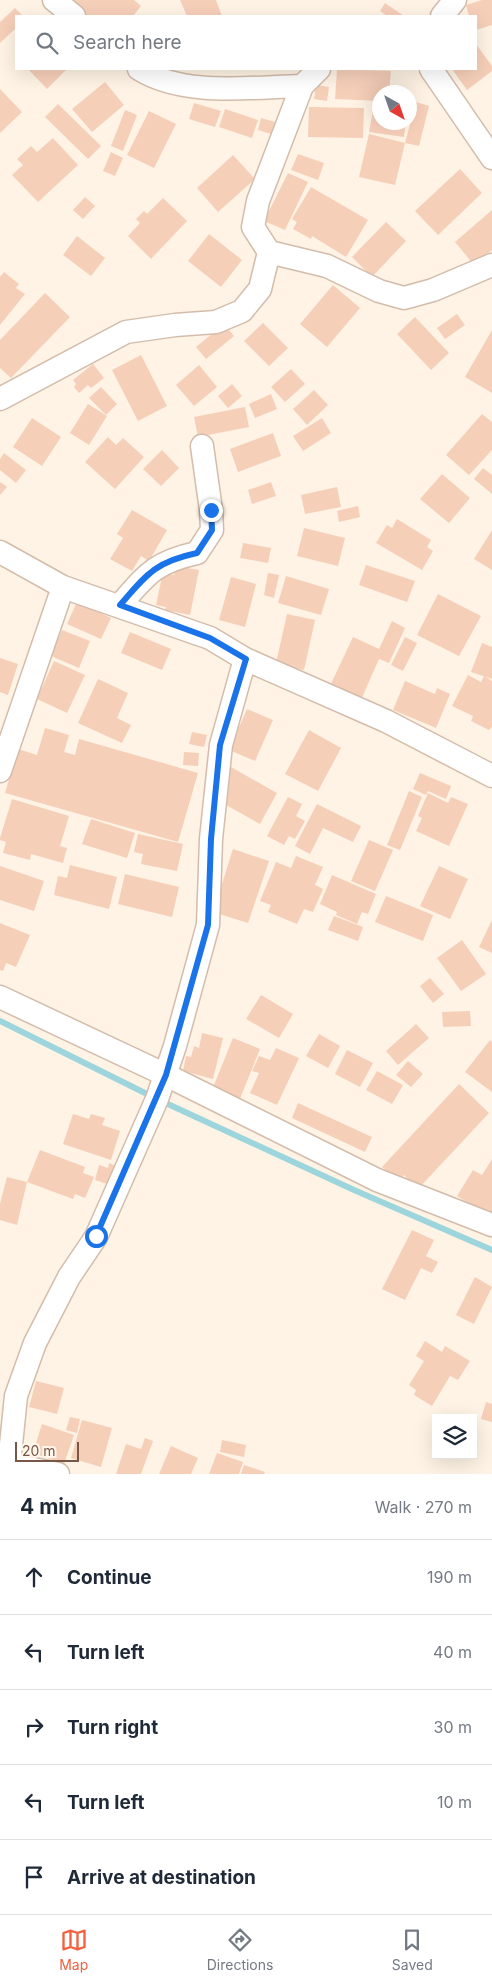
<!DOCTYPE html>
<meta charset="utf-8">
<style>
body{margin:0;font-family:Inter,sans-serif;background:#f6f6f7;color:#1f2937}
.controls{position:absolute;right:15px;bottom:15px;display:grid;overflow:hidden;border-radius:0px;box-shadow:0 5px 20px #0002}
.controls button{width:45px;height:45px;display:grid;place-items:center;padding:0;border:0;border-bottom:1px solid #e0e1e3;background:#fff;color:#1f2937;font:25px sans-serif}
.compass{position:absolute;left:372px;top:85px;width:45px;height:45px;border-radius:50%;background:#fff;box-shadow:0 5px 20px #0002;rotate:140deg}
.scale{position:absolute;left:15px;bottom:12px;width:64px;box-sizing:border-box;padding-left:5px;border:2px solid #795747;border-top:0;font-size:14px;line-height:18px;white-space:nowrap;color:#795747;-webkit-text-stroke:4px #fff7ec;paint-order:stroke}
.stop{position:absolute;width:15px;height:15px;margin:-11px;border:4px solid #1a73e8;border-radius:50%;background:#fff}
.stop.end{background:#1a73e8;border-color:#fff;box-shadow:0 1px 5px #0008}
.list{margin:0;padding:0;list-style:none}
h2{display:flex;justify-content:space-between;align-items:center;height:65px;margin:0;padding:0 20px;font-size:21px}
h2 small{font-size:16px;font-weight:400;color:#747a83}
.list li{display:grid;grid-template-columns:32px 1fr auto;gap:15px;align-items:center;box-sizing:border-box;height:75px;padding:0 20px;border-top:1px solid #e0e1e3}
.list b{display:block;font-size:19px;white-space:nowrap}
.list em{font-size:16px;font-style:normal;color:#747a83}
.icon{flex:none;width:28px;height:28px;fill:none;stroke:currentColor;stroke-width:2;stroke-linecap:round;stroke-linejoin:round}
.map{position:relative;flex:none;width:492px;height:1474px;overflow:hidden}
.search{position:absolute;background:#fff;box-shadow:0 5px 20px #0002;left:15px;right:15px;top:15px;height:55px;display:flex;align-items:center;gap:12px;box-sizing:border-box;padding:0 18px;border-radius:0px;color:#747a83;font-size:19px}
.sheet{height:440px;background:#fff}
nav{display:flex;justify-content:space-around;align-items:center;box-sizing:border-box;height:70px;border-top:1px solid #e0e1e3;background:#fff;font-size:14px;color:#747a83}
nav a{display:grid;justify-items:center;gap:2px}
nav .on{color:#f1603f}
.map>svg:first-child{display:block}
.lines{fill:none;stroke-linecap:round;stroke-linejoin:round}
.stream{stroke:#9cd5dc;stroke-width:6}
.building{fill:#f6cfb9}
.minor-casing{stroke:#d3bcab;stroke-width:25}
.minor{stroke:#fff;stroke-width:22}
.route{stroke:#1a73e8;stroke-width:6}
</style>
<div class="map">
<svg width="492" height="1474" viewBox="0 0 492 1474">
<rect width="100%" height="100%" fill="#fef3e4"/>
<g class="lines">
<path class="stream" d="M 0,1021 L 157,1099 L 354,1190 L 492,1250"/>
</g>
<path class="building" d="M 74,0 L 134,0 L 141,6 L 133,16 L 86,16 L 71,4 Z
M 180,0 L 216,0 L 222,16 L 187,16 Z
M 482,0 L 492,0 L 492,25 L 476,30 L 476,16 L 469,16 L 466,5 Z
M 385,3 L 404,16 L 387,16 L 380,11 Z
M 15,8 L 23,16 L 16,16 L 16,28 L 0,43 L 0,22 Z
M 476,44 L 492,66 L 492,71 L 467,90 L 452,69 L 476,69 Z
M 28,69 L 67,69 L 47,89 Z
M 337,69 L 391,71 L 389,92 L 380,92 L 380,101 L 335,99 Z
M 105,82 L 124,105 L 92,132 L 72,109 Z
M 316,85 L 329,87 L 327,101 L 314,99 Z
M 0,89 L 22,112 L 0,133 Z
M 416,102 L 429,106 L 419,146 L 405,143 Z
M 194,103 L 221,111 L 215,127 L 189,119 Z
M 58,104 L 101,146 L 88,159 L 45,117 Z
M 374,105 L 380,106 L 380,122 L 406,122 L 404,137 L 369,132 Z
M 309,107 L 364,108 L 363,138 L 308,137 Z
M 225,109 L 258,120 L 252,138 L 219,127 Z
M 125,110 L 137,115 L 123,151 L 111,146 Z
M 149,111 L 176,124 L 154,168 L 127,155 Z
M 261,118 L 275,122 L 271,134 L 258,130 Z
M 369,134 L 405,143 L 395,185 L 359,177 Z
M 53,138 L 78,165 L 38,202 L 12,175 L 23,165 L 17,159 L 31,146 L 37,152 Z
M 111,152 L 123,158 L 115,176 L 103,171 Z
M 298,154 L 324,163 L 318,180 L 291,170 Z
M 233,155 L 255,179 L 218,212 L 197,188 Z
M 460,169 L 482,193 L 438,235 L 415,211 Z
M 288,173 L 308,182 L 285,230 L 264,221 Z
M 311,187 L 368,220 L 346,257 L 312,236 L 311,239 L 293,229 L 297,222 L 292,219 Z
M 85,197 L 95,206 L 83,219 L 73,210 Z
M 163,198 L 187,221 L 151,259 L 128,236 L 140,223 L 136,219 L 144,211 L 147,214 Z
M 492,210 L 492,250 L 474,265 L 455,242 Z
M 386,222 L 406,241 L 372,277 L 352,257 Z
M 209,234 L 242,260 L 221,287 L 188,261 Z
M 77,236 L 105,258 L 91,276 L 63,255 Z
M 4,272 L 19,284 L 16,288 L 25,294 L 0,325 L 0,277 Z
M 333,285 L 360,308 L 327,347 L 300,324 Z
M 45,293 L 70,317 L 11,378 L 0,368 L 0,340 Z
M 457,314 L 465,325 L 445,339 L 437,328 Z
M 415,317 L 449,353 L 431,370 L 397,334 Z
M 263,323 L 288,348 L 269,366 L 244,341 Z
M 224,324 L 234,336 L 206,359 L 196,347 Z
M 492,330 L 492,393 L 465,377 Z
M 141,355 L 167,406 L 138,421 L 112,370 Z
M 93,364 L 104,378 L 91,388 L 88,385 L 79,393 L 74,387 L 76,384 L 73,380 Z
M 199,365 L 217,387 L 194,406 L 176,385 Z
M 291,369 L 305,384 L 285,402 L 271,387 Z
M 232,384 L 242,396 L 228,408 L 218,396 Z
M 101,387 L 117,404 L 106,415 L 89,398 Z
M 314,390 L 328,405 L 307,425 L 293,409 Z
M 271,394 L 277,409 L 255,418 L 249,404 Z
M 88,404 L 107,416 L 89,445 L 70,433 Z
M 245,407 L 249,427 L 198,437 L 194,417 Z
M 482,414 L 492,422 L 492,450 L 469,475 L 446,455 Z
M 32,418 L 61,437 L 42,466 L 13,447 Z
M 322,418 L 331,433 L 303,451 L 293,436 Z
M 273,433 L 281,456 L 238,472 L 230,449 Z
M 108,437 L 116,445 L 123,438 L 144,457 L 115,489 L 85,462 Z
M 162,450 L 179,468 L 161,486 L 143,469 Z
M 4,453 L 26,470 L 16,483 L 0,470 L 0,459 Z
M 483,468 L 492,475 L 492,494 L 474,479 Z
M 442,474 L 470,498 L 449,523 L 420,499 Z
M 0,482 L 7,487 L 0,495 Z
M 271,482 L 276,496 L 252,504 L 248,490 Z
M 337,487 L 341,507 L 305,514 L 301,495 Z
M 358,506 L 360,517 L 339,522 L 337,511 Z
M 132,510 L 167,530 L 149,561 L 141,556 L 132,571 L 110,559 L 123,538 L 117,534 Z
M 397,519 L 431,540 L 427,547 L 433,551 L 422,570 L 376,543 L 387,525 L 392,528 Z
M 304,528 L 345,538 L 338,566 L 297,556 Z
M 492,530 L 492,570 L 474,559 Z
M 243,543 L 271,548 L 268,563 L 240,558 Z
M 366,565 L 415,581 L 407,602 L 359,585 Z
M 176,566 L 199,570 L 190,615 L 165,610 L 166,607 L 156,605 L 163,572 L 174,575 Z
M 268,573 L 279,575 L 274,598 L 264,595 Z
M 286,576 L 329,589 L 321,615 L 278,603 Z
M 231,577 L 256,584 L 245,627 L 219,620 Z
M 438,594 L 481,616 L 459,656 L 417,635 Z
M 77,602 L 111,618 L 101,639 L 67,624 Z
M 287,614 L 315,620 L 304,670 L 276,663 Z
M 392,621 L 405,628 L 389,663 L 379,659 L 360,702 L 329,688 L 353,637 L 379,649 Z
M 62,630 L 90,641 L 79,668 L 51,656 Z
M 130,632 L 171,649 L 162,670 L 121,653 Z
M 405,637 L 417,643 L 403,671 L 391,665 Z
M 482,643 L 492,647 L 492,679 L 471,672 Z
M 0,658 L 18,664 L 8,695 L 0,692 Z
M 54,661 L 85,675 L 67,713 L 37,699 Z
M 468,675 L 481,682 L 484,676 L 492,681 L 492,727 L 489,730 L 471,721 L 473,716 L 452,706 Z
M 98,679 L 128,693 L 117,718 L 131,725 L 122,743 L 78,723 Z
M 405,681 L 435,694 L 437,688 L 450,694 L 436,728 L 393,710 Z
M 247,709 L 273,720 L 255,761 L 229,750 Z
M 45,728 L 69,735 L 64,752 L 75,755 L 79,739 L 198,773 L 178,842 L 5,793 L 18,749 L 37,755 Z
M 309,730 L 341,748 L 318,791 L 285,774 Z
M 192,732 L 207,735 L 204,747 L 189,744 Z
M 184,752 L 199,753 L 198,766 L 183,765 Z
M 231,767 L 277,793 L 260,824 L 219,801 L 219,788 Z
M 420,773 L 451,786 L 446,799 L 428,791 L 426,795 L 413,789 Z
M 409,791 L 422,797 L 400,850 L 387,845 Z
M 428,793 L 448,803 L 451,797 L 468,804 L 449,846 L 416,831 L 422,818 L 418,816 Z
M 288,797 L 302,804 L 296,816 L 305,821 L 295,839 L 289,836 L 284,845 L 267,836 Z
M 12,799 L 69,816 L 60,846 L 67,848 L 63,863 L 31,854 L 30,860 L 3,853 L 6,842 L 0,840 L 0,838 Z
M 317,804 L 361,826 L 353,842 L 323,828 L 310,854 L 295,846 Z
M 91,819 L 135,833 L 127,858 L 82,844 Z
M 138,834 L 183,844 L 177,871 L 141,864 L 143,854 L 134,852 Z
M 369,840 L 393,850 L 375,891 L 351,881 Z
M 233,849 L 269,861 L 248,923 L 213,912 Z
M 296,856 L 323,867 L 315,885 L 323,889 L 313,912 L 304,909 L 297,924 L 268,912 L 271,905 L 260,901 L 276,862 L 291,868 Z
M 70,865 L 117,877 L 109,909 L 54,895 L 58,876 L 67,878 Z
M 0,866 L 44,881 L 34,911 L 0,900 Z
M 439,866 L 468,879 L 450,919 L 420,906 Z
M 125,874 L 179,887 L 172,917 L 118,904 Z
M 332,875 L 376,894 L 368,914 L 362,912 L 357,924 L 336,915 L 337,912 L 320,904 Z
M 386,896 L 433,915 L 423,941 L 375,922 Z
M 334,916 L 363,927 L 358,941 L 328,930 Z
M 492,920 L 492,953 L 479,947 Z
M 0,923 L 30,935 L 16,967 L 6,963 L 3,971 L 0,970 Z
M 462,940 L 486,974 L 461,991 L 437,958 Z
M 430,978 L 444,994 L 433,1003 L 420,986 Z
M 261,995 L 293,1014 L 279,1038 L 246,1019 Z
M 470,1011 L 471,1026 L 443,1027 L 442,1012 Z
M 416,1024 L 429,1038 L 398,1065 L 386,1051 Z
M 202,1033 L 223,1038 L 213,1079 L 183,1071 L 186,1056 L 191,1057 L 194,1046 L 199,1048 Z
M 319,1034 L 340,1046 L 328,1068 L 306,1056 Z
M 233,1038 L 260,1049 L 239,1101 L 212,1090 Z
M 490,1040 L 492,1042 L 492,1092 L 465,1072 Z
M 276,1048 L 299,1058 L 277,1105 L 250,1093 L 259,1073 L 252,1071 L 259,1056 L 270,1060 Z
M 347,1050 L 373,1063 L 360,1087 L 335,1074 Z
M 408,1061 L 423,1074 L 411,1087 L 396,1075 Z
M 377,1071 L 403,1085 L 392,1104 L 366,1090 Z
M 459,1084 L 489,1113 L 418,1189 L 404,1175 L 398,1182 L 382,1167 Z
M 298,1103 L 372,1137 L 365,1152 L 292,1118 Z
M 73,1114 L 89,1119 L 91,1114 L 105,1118 L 102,1125 L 120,1131 L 111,1160 L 63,1144 Z
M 40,1150 L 85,1167 L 83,1173 L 94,1177 L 85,1198 L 75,1194 L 73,1199 L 27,1182 Z
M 492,1159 L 492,1213 L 490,1216 L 457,1196 L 473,1170 L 482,1175 Z
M 109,1163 L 116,1166 L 110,1185 L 95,1180 L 99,1165 L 108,1168 Z
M 7,1177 L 27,1182 L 17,1225 L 0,1220 L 0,1204 Z
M 412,1230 L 434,1240 L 426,1256 L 438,1262 L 432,1273 L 421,1268 L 405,1300 L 382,1289 Z
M 475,1277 L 492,1287 L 474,1324 L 456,1315 Z
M 425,1341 L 442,1352 L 445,1346 L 470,1361 L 458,1380 L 450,1376 L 432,1406 L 414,1395 L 416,1390 L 409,1385 L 424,1361 L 416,1356 Z
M 36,1381 L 64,1388 L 57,1414 L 29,1407 Z
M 486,1402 L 492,1404 L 492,1422 L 481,1419 Z
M 70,1417 L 80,1419 L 77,1433 L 66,1430 Z
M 82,1420 L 112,1428 L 101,1467 L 71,1458 Z
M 42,1424 L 74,1435 L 64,1464 L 36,1454 L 39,1444 L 36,1443 Z
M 145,1438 L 153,1441 L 141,1474 L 116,1474 L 126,1444 L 141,1449 Z
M 222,1440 L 246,1445 L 244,1457 L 220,1452 Z
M 171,1446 L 198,1458 L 191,1474 L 159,1474 Z
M 217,1453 L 243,1462 L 239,1474 L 209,1474 Z
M 244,1465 L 265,1472 L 264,1474 L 241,1474 Z"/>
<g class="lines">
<defs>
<path id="minor" d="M 54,0 L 74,16
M 442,16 L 455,0
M 139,69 C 184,97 250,87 302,86
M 431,69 L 492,158
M 269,252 L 327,266 L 379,291 L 404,298 L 433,290 L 492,265
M 0,399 L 126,332 L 175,325 L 216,322 L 242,311 L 260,289 L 269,252 L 253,227 L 258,201 L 302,86 L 319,69
M 0,552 L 63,587 L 210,638 L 245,659 L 386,721 L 492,776
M 120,605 C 147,574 155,562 197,553 L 212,530 L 211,510 L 202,446
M 0,771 L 63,587
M 0,997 L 166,1075 L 377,1180 L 492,1225
M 9,1464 L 58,1474
M 5,1474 L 9,1464 L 16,1396 L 35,1343 L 69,1277 L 96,1237 L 157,1099 L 175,1046 L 208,925 L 211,839 L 221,745 L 245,659"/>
</defs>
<use href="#minor" class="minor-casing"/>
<use href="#minor" class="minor"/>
</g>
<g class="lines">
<path class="route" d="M 96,1236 L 166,1075 L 208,925 L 211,839 L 220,745 L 246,659 L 210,638 L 120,605 C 147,574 155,562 197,553 L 212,530 L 211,510"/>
</g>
</svg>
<div class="controls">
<button><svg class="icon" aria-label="layers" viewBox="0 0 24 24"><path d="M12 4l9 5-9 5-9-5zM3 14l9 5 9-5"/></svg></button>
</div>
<svg class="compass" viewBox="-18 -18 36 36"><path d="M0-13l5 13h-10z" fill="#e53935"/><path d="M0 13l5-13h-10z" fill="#747a83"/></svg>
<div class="scale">20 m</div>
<div class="stop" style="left:96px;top:1236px"></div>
<div class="stop end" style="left:211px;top:510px"></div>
<div class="search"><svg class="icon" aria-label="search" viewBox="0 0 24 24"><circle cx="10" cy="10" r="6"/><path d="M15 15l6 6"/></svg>Search here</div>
</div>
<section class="sheet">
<h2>4 min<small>Walk · 270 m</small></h2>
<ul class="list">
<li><svg class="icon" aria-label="ahead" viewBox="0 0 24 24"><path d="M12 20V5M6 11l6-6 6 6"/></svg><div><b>Continue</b></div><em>190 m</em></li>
<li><svg class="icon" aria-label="left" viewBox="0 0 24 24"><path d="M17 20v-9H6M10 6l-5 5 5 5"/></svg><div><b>Turn left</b></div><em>40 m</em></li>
<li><svg class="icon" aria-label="right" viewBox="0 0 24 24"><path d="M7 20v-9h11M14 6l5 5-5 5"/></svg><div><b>Turn right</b></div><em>30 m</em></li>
<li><svg class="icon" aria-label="left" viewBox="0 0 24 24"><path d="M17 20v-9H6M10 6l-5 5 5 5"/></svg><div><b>Turn left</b></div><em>10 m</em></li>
<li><svg class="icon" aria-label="arrive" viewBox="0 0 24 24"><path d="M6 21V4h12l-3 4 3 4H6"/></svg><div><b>Arrive at destination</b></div></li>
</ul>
</section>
<nav>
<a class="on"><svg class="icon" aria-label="map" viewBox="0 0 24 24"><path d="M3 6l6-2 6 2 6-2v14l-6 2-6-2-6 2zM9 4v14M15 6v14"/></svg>Map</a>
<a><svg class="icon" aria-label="directions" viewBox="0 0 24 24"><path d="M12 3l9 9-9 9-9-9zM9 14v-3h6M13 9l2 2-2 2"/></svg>Directions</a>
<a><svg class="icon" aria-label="saved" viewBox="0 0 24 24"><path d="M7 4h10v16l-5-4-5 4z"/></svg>Saved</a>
</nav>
